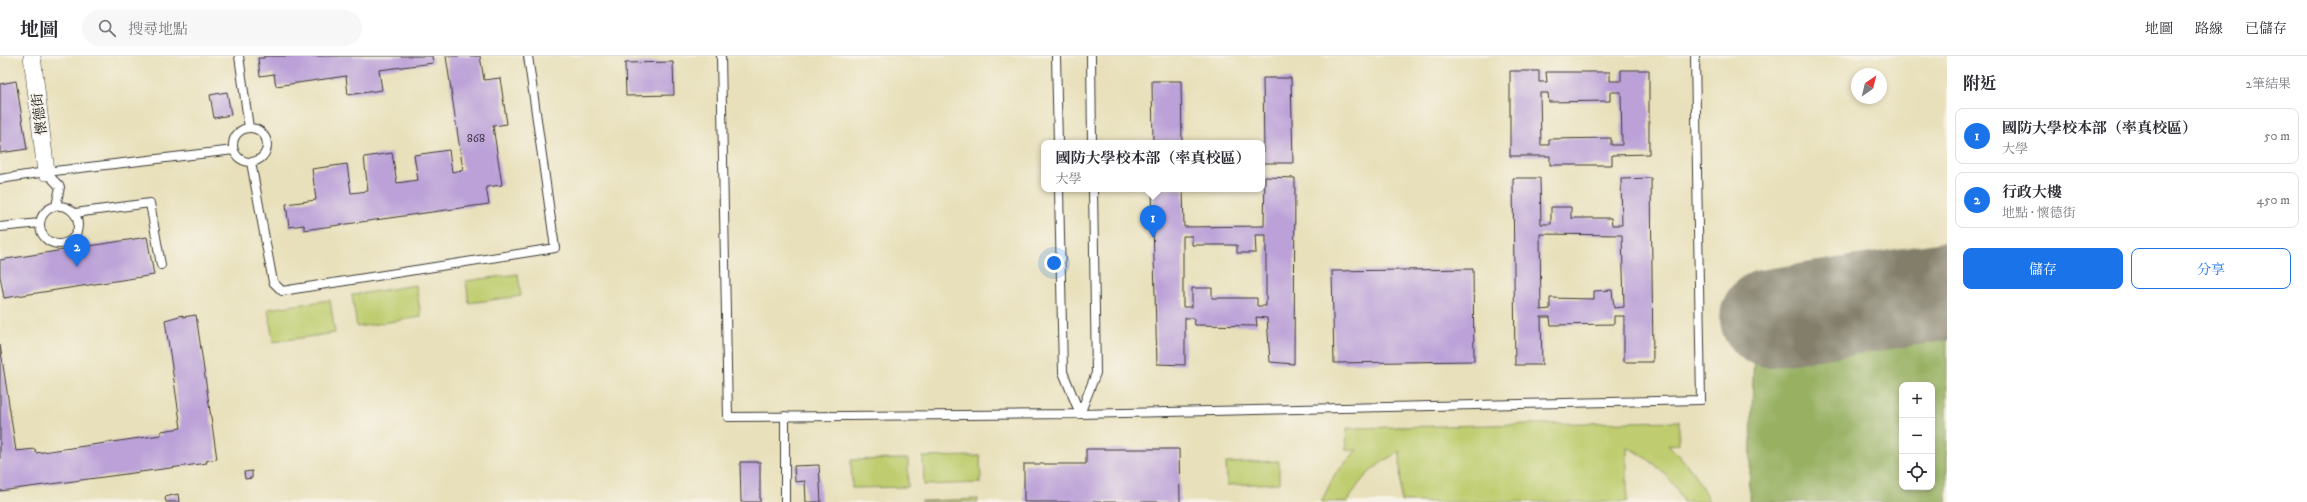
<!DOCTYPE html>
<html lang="zh-TW">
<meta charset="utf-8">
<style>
body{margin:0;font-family:"IM FELL DW Pica","Noto Serif TC",serif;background:#f7f7f7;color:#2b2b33}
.controls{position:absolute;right:12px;bottom:12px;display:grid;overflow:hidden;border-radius:8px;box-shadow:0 2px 6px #0003}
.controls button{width:36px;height:36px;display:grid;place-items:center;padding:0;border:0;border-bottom:1px solid #e1e1e2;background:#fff;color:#2b2b33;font:20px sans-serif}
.compass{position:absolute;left:1851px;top:12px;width:36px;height:36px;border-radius:50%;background:#fff;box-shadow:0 2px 6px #0003;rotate:35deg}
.you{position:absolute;left:1054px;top:207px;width:14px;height:14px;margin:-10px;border:3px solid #fff;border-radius:50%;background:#1a73e8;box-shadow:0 0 0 6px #1a73e833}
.badge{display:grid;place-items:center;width:26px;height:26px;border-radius:50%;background:#1a73e8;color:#fff;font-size:13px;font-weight:700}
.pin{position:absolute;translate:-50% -33px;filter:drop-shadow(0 1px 2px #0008)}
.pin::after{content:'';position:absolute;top:21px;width:14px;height:12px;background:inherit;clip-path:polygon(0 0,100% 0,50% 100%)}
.popup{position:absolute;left:1041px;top:84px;width:224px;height:52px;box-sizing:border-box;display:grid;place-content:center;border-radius:8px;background:#fff;filter:drop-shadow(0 1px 3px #0005);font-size:13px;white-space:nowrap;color:#7c7c81}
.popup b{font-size:15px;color:#2b2b33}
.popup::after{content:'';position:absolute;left:50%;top:100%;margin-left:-8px;border:8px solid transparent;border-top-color:#fff}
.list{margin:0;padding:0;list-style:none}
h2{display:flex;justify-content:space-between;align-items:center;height:52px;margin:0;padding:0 16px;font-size:17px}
h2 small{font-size:13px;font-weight:400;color:#7c7c81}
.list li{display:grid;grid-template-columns:26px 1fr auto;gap:12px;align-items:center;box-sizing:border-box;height:56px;margin:0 8px 8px;padding:0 8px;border:1px solid #e1e1e2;border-radius:8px}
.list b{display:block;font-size:15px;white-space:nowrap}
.list p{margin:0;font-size:13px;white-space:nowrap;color:#7c7c81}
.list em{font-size:13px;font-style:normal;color:#7c7c81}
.actions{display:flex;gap:8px;padding:12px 16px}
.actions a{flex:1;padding:9px 0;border:1px solid #1a73e8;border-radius:8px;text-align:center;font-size:14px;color:#1a73e8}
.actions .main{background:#1a73e8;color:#fff}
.icon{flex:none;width:22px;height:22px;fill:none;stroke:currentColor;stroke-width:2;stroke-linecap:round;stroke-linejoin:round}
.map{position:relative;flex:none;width:1947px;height:446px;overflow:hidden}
header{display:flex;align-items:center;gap:24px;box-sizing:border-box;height:56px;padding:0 20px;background:#fff;border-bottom:1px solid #e1e1e2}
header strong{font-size:19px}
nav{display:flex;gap:22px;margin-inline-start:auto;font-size:14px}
.search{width:280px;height:36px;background:#f7f7f7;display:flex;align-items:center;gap:10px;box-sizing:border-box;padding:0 14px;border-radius:22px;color:#7c7c81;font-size:15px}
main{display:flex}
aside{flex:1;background:#fff}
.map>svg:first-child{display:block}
.green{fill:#bfcd6f;stroke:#6e7446}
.forest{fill:#97b062;stroke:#5a663f;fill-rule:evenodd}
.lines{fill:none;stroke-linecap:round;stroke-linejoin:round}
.runway{stroke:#827e6b;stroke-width:98}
.building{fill:#bba1d8;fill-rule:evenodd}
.lane-casing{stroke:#3b3934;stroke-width:10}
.street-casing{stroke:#3b3934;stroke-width:18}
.lane{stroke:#fff;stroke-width:8}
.street{stroke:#fff;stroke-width:17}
.labels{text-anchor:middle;stroke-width:3;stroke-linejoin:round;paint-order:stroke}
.number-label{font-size:12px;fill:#443d4b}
.street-label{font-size:14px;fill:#1c1c1c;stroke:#f7f3e8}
</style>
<header>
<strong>地圖</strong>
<div class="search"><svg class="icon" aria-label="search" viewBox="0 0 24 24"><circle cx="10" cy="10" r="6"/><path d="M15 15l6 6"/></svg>搜尋地點</div>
<nav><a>地圖</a><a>路線</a><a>已儲存</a></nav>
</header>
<main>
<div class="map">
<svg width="1947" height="446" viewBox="0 0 1947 446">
<rect width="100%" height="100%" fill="#f7f3e8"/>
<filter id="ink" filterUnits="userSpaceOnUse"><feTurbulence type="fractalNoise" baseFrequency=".025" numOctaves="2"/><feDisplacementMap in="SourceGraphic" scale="8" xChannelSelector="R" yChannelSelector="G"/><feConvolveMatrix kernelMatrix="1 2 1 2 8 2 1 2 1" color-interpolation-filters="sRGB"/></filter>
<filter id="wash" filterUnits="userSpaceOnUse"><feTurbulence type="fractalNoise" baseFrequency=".012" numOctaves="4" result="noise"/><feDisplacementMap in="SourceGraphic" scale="16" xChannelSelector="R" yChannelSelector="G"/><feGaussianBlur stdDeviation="0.9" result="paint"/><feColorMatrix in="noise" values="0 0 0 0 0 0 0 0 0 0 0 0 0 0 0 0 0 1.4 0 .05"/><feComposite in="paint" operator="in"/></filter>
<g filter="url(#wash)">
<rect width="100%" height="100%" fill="#e8e0ba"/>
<path class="green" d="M 518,218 L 521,240 L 469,247 L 466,225 Z
M 416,229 L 421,261 L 357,271 L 352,239 Z
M 330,244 L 335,277 L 273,286 L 268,253 Z
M 1679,365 L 1679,388 L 1668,389 C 1687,406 1699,422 1709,446 L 1683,446 C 1673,420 1651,403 1627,391 L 1627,446 L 1401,446 L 1400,395 C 1375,410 1361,420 1348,446 L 1321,446 L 1335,418 L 1357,394 L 1346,394 L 1347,372 Z
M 980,400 L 981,427 L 924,429 L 923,401 Z
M 908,403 L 908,431 L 852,432 L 851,404 Z
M 1279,405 L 1279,427 L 1227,429 L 1226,407 Z
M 978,443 L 978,446 L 921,446 L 921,445 Z"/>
<path class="forest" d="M 1947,270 L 1947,446 L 1749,446 L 1754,293 ZM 1902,329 L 1932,329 L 1932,431 L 1902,431 Z"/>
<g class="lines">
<path class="runway" d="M 1769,262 L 1947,235"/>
</g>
<g id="blocks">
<path class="building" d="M 264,0 L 432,0 L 433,7 L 379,14 L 382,34 L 348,39 L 346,20 L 276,30 L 274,18 L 260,20 L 258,2 L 264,2 Z
M 446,0 L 480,0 L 484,24 L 500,22 L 507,68 L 493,70 L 502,129 L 486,131 L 489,148 L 304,174 L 304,169 L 289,171 L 286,148 L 316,144 L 312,113 L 347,108 L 351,137 L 368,135 L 364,101 L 392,97 L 397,127 L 418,124 L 414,99 L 449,94 L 452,116 L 463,114 Z
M 673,6 L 674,39 L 626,40 L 625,7 Z
M 1621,14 L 1649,14 L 1649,98 L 1612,99 L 1612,109 L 1550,109 L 1550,100 L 1510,100 L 1510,15 L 1539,15 L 1539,26 L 1547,26 L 1546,16 L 1610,16 L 1610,25 L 1621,25 ZM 1610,36 L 1621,36 L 1622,89 L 1611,89 L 1611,82 L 1549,83 L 1549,89 L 1541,89 L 1540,37 L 1548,37 L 1549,46 L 1610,45 Z
M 1263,22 L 1291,22 L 1293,107 L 1262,107 L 1262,96 L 1264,96 Z
M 16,25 L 27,93 L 0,97 L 0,28 Z
M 1152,25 L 1181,25 L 1182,87 L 1153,87 Z
M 227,36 L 231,59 L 214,62 L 210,39 Z
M 1265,121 L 1295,122 L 1294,308 L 1270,306 L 1267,262 L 1256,261 L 1257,270 L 1195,269 L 1193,262 L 1185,262 L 1185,309 L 1157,308 L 1152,133 L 1183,133 L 1184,171 L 1264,170 ZM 1255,179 L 1266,179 L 1266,250 L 1257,250 L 1257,242 L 1212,242 L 1212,232 L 1192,232 L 1192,251 L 1183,251 L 1183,180 L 1192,180 L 1192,189 L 1237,189 L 1237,197 L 1256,197 Z
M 1513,122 L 1540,122 L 1541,168 L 1551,168 L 1551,151 L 1571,151 L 1571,162 L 1611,162 L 1612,169 L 1622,169 L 1621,123 L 1651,122 L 1653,306 L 1624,306 L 1624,260 L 1614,260 L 1614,268 L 1551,269 L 1550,261 L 1541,261 L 1542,309 L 1515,309 ZM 1540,178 L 1622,179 L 1624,251 L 1614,252 L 1612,234 L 1594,235 L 1594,243 L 1550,242 L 1550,253 L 1541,254 Z
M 147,181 L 154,219 L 4,242 L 0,220 L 0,204 Z
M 1473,213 L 1474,305 L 1334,307 L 1332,215 Z
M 183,259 L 183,261 L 196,259 L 217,403 L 206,405 L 207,407 L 0,435 L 0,289 L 16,395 L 35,393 L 36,397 L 161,379 L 161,375 L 181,372 L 165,264 Z
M 1086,393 L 1179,393 L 1180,446 L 1024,446 L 1024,408 L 1086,408 Z
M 740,406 L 760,406 L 760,446 L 741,446 Z
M 819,409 L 821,446 L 806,446 L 805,425 L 795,426 L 794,410 Z
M 252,415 L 252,422 L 245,423 L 244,416 Z
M 178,438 L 179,446 L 166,446 L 165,441 Z"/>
</g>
</g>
<g filter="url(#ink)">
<use href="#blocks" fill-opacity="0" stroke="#3b3934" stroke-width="1"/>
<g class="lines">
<defs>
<path id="lane" d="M 239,0 L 249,72
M 721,0 L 728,361 L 1080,358 L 1701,344 L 1695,0
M 1056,0 L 1058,87
M 1091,0 L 1092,87
M233 89a17 17 0 1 1 34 0a17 17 0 1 1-34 0Z
M 251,106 L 273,226 L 282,235 L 555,192 L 528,0
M 46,116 L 60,131 L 56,150
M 0,123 L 46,116 L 234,94
M 1059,133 L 1063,316 L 1080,358 L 1096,317 L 1093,133
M40 169a19 19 0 1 1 38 0a19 19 0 1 1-38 0Z
M 75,157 L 150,147 L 161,209
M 0,171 L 40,167
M 785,360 L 785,446"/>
<path id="street" d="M 32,0 L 46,116"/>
</defs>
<use href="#lane" class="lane-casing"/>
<use href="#street" class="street-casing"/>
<use href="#lane" class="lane"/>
<use href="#street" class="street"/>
</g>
</g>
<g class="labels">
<g class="number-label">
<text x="476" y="86">868</text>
</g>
<g class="street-label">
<text transform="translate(39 58) rotate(-97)" y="5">懷德街</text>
</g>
</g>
</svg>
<div class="controls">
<button>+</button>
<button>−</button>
<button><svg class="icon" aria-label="locate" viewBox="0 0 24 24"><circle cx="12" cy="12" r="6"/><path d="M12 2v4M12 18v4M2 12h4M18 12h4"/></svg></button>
</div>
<svg class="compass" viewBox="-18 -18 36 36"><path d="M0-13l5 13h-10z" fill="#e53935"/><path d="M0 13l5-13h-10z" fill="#7c7c81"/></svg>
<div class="you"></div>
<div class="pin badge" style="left:1153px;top:182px">1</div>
<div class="popup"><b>國防大學校本部（率真校區）</b>大學</div>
<div class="pin badge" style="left:77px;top:211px">2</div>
</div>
<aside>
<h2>附近<small>2筆結果</small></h2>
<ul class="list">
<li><span class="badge">1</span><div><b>國防大學校本部（率真校區）</b><p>大學</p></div><em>50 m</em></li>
<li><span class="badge">2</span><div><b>行政大樓</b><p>地點 · 懷德街</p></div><em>450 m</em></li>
</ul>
<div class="actions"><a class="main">儲存</a><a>分享</a></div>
</aside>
</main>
